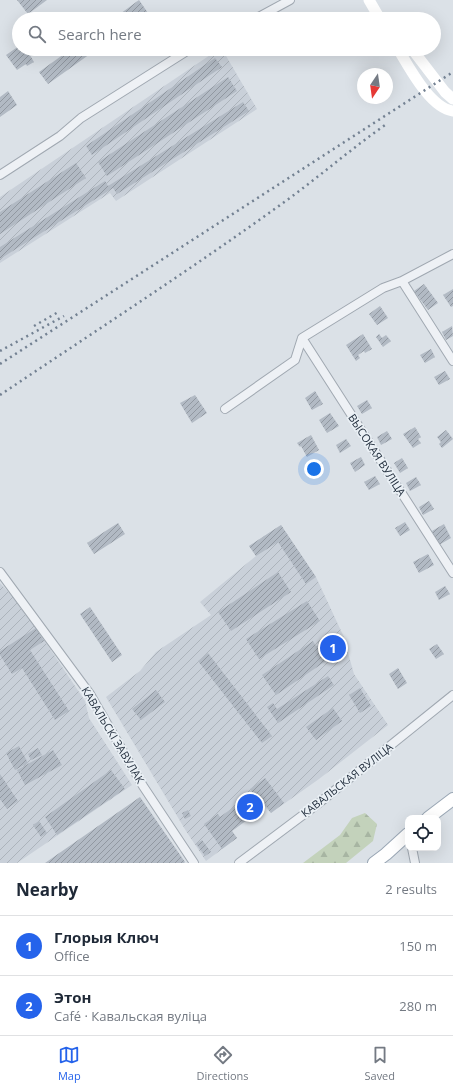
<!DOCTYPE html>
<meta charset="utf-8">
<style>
body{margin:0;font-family:"Open Sans",sans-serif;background:#f2f2f3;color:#1f2937}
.controls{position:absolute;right:12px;bottom:12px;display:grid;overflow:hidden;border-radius:8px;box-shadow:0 4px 16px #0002}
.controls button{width:36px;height:36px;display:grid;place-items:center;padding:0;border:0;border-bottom:1px solid #e0e1e3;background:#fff;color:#1f2937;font:20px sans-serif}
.compass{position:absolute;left:357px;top:68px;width:36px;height:36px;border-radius:50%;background:#fff;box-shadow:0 4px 16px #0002;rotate:193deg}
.you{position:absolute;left:314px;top:469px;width:14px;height:14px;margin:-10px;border:3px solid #fff;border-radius:50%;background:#1a73e8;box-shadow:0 0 0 6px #1a73e833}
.badge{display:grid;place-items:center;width:26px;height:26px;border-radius:50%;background:#2563eb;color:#fff;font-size:13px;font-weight:700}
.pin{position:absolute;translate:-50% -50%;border:2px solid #fff;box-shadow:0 1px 4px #0006}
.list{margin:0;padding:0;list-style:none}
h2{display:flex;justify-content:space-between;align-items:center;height:52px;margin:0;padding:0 16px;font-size:17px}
h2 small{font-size:13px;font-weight:400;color:#747a83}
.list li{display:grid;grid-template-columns:26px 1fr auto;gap:12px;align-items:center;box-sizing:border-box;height:60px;padding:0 16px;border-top:1px solid #e0e1e3}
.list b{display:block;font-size:15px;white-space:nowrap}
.list p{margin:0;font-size:13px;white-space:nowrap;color:#747a83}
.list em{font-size:13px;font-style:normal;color:#747a83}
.icon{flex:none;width:22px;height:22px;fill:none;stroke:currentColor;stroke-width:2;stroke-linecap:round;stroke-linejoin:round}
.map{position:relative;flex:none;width:453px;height:863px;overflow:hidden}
.search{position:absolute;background:#fff;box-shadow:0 4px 16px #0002;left:12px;right:12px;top:12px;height:44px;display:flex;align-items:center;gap:10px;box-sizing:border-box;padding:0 14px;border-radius:22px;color:#747a83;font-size:15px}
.sheet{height:172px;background:#fff}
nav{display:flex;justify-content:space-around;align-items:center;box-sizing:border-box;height:56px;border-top:1px solid #e0e1e3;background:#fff;font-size:11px;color:#747a83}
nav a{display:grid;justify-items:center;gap:2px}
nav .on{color:#2563eb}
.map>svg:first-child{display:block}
.industrial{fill:url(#industrial-furrows)}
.forest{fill:url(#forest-firs)}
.building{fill:url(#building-hatch)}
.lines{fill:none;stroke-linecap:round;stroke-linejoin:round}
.minor-casing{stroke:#a0a8b1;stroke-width:10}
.primary-casing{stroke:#99a6b4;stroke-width:14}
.minor{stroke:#eef1f5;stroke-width:8}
.secondary{stroke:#fff;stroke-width:11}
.primary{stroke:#fff;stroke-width:12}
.rail{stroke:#738192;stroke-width:2.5;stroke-dasharray:2 4;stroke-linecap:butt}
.labels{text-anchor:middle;stroke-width:3.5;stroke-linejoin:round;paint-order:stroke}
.street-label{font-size:11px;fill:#24303f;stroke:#eaf0f5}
</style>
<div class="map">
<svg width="453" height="863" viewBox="0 0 453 863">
<defs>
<pattern id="industrial-furrows" width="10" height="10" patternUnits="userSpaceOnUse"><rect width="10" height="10" fill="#c9d0d9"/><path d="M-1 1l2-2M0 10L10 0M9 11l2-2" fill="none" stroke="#acb3bb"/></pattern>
<pattern id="forest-firs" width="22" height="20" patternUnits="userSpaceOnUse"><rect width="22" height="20" fill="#c3d2bb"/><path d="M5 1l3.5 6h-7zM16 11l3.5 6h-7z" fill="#a7b5a2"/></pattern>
<pattern id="building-hatch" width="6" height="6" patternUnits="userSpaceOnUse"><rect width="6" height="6" fill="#b2bac4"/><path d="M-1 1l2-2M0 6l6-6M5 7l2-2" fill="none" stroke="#9198a1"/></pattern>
</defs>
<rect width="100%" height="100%" fill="#dbe1e7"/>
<path class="industrial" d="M 219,49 L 222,49 L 257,109 L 116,201 L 110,193 L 0,263 L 0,197 Z
M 281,525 L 316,577 L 343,635 L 354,674 L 388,725 L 319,779 L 271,813 L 265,807 L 232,831 L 237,838 L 206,861 L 186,831 L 106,697 L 140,671 L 156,652 L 211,615 L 200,602 L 256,556 L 249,546 Z
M 0,583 L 12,596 L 36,628 L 85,701 L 89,718 L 132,785 L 17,863 L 0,863 Z"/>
<path class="forest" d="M 365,813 L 377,824 L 373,841 L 346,863 L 303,863 L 340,835 L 352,818 Z"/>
<path class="building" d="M 17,0 L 47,0 L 28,14 Z
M 139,0 L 148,13 L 139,19 L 113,19 Z
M 19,46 L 19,49 L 22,49 L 24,52 L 27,50 L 34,62 L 27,66 L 26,64 L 17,70 L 6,55 Z
M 71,49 L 97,49 L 48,84 L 39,72 Z
M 215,58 L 222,67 L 92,155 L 86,146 Z
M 228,77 L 237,91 L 107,176 L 98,162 Z
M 8,91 L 17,105 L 0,117 L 0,97 Z
M 243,102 L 249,111 L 117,194 L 113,188 L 0,259 L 0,247 L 105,181 L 108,186 Z
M 76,163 L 86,178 L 0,234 L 0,212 Z
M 424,284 L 438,303 L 428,310 L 414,291 Z
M 453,289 L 453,306 L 451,307 L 443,295 Z
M 380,306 L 388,318 L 377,325 L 369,314 Z
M 452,326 L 453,336 L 446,340 L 442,332 Z
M 363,334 L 372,349 L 365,353 L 364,351 L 358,355 L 360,358 L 356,361 L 346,345 Z
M 379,334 L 382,338 L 386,335 L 391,341 L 383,347 L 376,337 Z
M 431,349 L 435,357 L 425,363 L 420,355 Z
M 445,371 L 450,379 L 439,385 L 434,377 Z
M 315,391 L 323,404 L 312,410 L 305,398 Z
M 195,395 L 207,413 L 192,423 L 180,403 Z
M 367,400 L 372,408 L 362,414 L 357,406 Z
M 330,413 L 339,426 L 327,433 L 319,420 Z
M 415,427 L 421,437 L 418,439 L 421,443 L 413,448 L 403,434 Z
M 446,430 L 453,439 L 442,448 L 439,444 L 441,442 L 437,437 Z
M 387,431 L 392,439 L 381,445 L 377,437 Z
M 311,435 L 319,450 L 307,457 L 301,446 L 300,447 L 297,443 Z
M 346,439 L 351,446 L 340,453 L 336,445 Z
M 361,457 L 365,465 L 355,472 L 350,463 Z
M 402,458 L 408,468 L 400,473 L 394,463 Z
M 375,476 L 380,484 L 369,490 L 364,482 Z
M 416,477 L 421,485 L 410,491 L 406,483 Z
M 429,501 L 434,509 L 423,515 L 419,507 Z
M 405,522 L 410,530 L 400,536 L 395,528 Z
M 118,523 L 125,534 L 94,554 L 87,543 Z
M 444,524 L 451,538 L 439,545 L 432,531 Z
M 281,525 L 316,577 L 306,584 L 278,542 L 256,556 L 249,546 Z
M 428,554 L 434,565 L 419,573 L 413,562 Z
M 278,572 L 291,592 L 231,631 L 218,612 Z
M 445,586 L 450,594 L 439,600 L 435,592 Z
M 307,601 L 320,621 L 259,659 L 246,639 Z
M 90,607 L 122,655 L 112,662 L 80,614 Z
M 36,628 L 44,641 L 30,650 L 69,711 L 55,720 L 22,668 L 12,674 L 0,655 L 0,651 Z
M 334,635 L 335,637 L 338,635 L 344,645 L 338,648 L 340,652 L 330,657 L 331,658 L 326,661 L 276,695 L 262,675 L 313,641 L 316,646 L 319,645 L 318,642 L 326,637 L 328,639 Z
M 437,644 L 444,654 L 436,659 L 429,649 Z
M 208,653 L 272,736 L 262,743 L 198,661 Z
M 398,668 L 407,683 L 398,689 L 389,674 Z
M 328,676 L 334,685 L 278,723 L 267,707 L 273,703 L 277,709 Z
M 360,688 L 371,706 L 360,713 L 349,695 Z
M 156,690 L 165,702 L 141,720 L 132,709 Z
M 333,708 L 342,721 L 316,740 L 306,727 Z
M 19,746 L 28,763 L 15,770 L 6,753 Z
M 38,748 L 42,755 L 31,760 L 28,754 Z
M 53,750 L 62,765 L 25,785 L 17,770 Z
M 111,770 L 125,789 L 57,835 L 45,817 Z
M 0,774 L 18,801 L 7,809 L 0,799 Z
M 265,778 L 284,803 L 271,813 L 266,806 L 232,831 L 237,838 L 222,849 L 204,824 L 218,814 L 220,817 L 253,793 L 250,789 Z
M 140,797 L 185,862 L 184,863 L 45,863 Z
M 188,810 L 191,816 L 185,819 L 182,813 Z
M 39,821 L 47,833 L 41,837 L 33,825 Z
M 202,840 L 211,852 L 205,856 L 196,844 Z"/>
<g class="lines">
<defs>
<path id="minor" d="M 255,19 L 290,0
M 0,175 L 60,136 L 81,118 L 190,49
M 402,281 L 453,361
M 302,338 L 453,573
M 225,409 L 295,360 L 302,338 L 383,288 L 402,281 L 453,254
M 0,572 L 90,694 L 143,786 L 194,863
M 412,848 L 415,863
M 239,863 L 319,803 L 453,695"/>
<path id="primary" d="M 428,818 L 453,799
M 374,863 L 386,854 L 408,834"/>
</defs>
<use href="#minor" class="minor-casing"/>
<use href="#primary" class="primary-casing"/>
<use href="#minor" class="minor"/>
<path class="secondary" d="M 369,0 L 380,19
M 398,49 C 409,67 430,108 453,111
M 412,49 L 445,92 L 453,99"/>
<use href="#primary" class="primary"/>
<path class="rail" d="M 34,326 L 60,311
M 0,351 L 64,316
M 0,364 L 453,72
M 0,395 C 94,332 190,270 283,203 C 319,177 352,148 388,123"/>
</g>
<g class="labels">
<g class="street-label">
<text transform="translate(377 455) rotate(57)" y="4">ВЫСОКАЯ ВУЛІЦА</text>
<text transform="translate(113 735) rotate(59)" y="4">КАВАЛЬСКІ ЗАВУЛАК</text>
<text transform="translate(347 780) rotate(-38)" y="4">КАВАЛЬСКАЯ ВУЛІЦА</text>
</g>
</g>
</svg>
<div class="controls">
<button><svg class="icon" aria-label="locate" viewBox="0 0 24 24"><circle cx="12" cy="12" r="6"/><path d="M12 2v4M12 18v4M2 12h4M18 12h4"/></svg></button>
</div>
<svg class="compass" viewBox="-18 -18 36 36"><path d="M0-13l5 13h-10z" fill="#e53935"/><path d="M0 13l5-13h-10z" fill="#747a83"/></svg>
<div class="you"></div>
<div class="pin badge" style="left:333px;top:648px">1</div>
<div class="pin badge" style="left:250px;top:807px">2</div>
<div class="search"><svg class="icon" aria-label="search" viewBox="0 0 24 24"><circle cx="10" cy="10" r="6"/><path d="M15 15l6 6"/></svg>Search here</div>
</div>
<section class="sheet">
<h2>Nearby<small>2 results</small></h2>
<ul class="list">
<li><span class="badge">1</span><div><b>Глорыя Ключ</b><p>Office</p></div><em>150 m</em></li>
<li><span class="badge">2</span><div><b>Этон</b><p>Café · Кавальская вуліца</p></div><em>280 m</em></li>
</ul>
</section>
<nav>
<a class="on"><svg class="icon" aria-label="map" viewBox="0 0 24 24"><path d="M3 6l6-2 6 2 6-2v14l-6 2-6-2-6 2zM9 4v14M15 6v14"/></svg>Map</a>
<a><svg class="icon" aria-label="directions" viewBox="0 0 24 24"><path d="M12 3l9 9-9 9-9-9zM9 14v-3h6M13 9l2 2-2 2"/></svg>Directions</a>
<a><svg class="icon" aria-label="saved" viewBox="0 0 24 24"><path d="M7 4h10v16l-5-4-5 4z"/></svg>Saved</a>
</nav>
